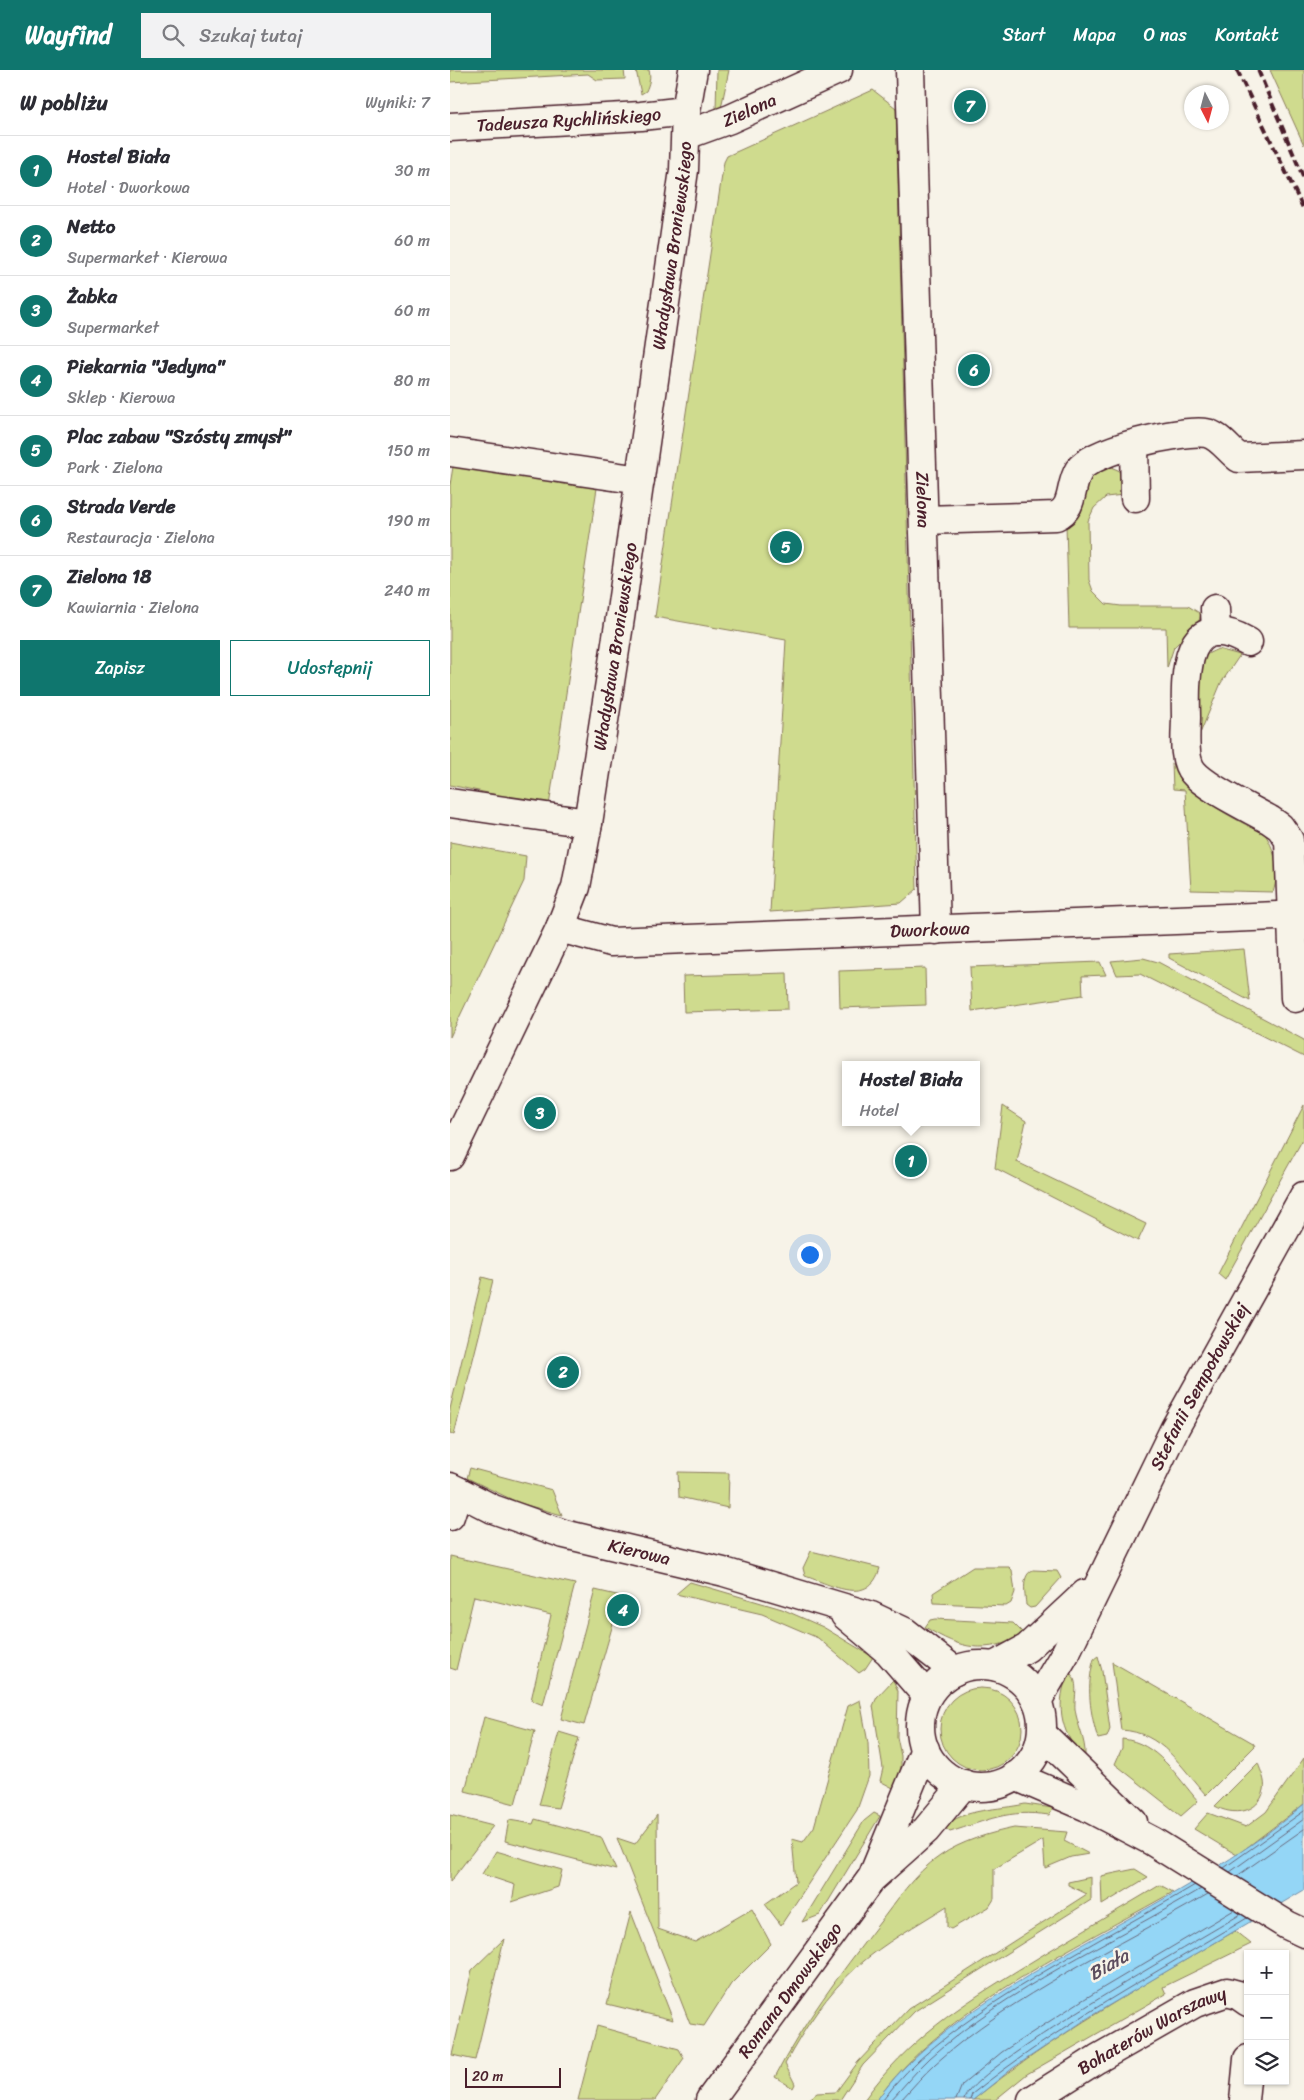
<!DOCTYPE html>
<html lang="pl">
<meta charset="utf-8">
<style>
body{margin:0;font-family:Sriracha,sans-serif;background:#f2f2f3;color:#2b2b33}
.controls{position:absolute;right:15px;bottom:15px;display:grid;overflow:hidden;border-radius:0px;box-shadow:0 1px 4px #0004}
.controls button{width:45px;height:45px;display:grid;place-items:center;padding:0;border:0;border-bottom:1px solid #e1e1e2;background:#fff;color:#2b2b33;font:25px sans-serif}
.compass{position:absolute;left:734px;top:15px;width:45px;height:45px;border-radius:50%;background:#fff;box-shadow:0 1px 4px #0004;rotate:174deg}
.scale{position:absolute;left:15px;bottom:12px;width:96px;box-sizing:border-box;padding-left:5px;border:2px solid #4a1f2b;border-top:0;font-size:14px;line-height:18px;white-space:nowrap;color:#4a1f2b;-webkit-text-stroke:4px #f7f3e8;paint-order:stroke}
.you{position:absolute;left:359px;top:1184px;width:18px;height:18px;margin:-12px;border:4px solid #fff;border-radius:50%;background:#1a73e8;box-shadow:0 0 0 8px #1a73e833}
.badge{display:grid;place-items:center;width:32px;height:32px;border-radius:50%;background:#0f766e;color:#fff;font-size:16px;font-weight:700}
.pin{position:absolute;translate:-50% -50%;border:2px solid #fff;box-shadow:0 1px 5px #0006}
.popup{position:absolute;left:392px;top:991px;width:138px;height:65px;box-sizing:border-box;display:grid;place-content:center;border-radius:0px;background:#fff;filter:drop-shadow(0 1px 4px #0005);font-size:16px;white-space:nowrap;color:#7c7c81}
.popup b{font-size:19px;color:#2b2b33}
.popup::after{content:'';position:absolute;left:50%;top:100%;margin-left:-10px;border:10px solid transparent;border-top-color:#fff}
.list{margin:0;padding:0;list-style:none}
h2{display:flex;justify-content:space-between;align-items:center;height:65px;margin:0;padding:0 20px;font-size:21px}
h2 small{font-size:16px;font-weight:400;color:#7c7c81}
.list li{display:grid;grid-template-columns:32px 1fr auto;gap:15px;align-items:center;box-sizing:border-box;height:70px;padding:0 20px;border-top:1px solid #e1e1e2}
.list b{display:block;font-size:19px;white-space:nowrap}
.list p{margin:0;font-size:16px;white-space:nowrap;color:#7c7c81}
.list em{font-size:16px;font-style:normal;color:#7c7c81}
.actions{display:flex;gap:10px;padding:15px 20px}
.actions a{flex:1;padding:11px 0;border:1px solid #0f766e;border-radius:0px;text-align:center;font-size:18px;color:#0f766e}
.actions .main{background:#0f766e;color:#fff}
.icon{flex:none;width:28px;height:28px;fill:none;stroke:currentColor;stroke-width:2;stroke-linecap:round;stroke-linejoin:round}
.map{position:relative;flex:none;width:854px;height:2030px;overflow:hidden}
header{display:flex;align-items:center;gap:30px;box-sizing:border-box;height:70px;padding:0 25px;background:#0f766e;color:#fff}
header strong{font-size:24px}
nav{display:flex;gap:28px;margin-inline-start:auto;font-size:18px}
.search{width:350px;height:45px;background:#f2f2f3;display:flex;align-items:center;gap:12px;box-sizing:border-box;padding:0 18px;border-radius:0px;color:#7c7c81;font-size:19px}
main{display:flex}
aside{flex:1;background:#fff}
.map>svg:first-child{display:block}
.green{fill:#cfdb8e;stroke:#8c7d5c}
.water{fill:#94d6f6;stroke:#768da5}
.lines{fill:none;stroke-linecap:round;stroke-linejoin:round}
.shore{stroke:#68687c;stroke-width:1}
.minor-casing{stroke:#4a1f2b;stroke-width:31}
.minor{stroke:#f7f3e8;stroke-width:28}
.rail{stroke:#4a1f2b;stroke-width:4;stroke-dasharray:8 4;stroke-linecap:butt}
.labels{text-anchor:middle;stroke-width:5;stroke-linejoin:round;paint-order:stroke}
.street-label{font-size:18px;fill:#4a1f2b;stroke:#f7f3e8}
.water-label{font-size:19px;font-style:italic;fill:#5c4d5e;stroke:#f7f3e8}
</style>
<header>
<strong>Wayfind</strong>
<div class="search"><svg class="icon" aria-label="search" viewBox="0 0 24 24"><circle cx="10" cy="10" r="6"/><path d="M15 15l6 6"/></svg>Szukaj tutaj</div>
<nav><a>Start</a><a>Mapa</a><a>O nas</a><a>Kontakt</a></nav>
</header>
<main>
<aside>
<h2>W pobliżu<small>Wyniki: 7</small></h2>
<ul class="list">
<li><span class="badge">1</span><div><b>Hostel Biała</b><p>Hotel · Dworkowa</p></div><em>30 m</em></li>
<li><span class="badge">2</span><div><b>Netto</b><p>Supermarket · Kierowa</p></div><em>60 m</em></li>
<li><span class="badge">3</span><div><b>Żabka</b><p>Supermarket</p></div><em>60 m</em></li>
<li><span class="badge">4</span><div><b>Piekarnia &quot;Jedyna&quot;</b><p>Sklep · Kierowa</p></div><em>80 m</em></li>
<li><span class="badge">5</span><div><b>Plac zabaw &quot;Szósty zmysł&quot;</b><p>Park · Zielona</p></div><em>150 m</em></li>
<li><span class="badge">6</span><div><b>Strada Verde</b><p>Restauracja · Zielona</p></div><em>190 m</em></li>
<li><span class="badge">7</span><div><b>Zielona 18</b><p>Kawiarnia · Zielona</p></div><em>240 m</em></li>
</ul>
<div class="actions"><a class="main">Zapisz</a><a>Udostępnij</a></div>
</aside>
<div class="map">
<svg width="854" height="2030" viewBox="0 0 854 2030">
<rect width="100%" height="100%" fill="#f7f3e8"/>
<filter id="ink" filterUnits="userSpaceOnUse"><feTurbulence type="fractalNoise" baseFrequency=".02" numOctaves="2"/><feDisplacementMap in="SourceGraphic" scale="10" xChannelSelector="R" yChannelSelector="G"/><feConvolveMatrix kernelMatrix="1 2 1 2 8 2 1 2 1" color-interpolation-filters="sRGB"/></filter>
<g filter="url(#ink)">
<path class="green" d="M 0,0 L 174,0 L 175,9 L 147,10 L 138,4 L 0,12 Z
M 186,0 L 199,0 C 201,8 199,14 196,21 L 191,24 Z
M 267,0 L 279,0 L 271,38 L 266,39 Z
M 820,0 L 854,0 L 854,75 Z
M 423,20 L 446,38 L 467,819 L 451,833 L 320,842 L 336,570 L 205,547 L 274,92 L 277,86 Z
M 4,391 L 147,418 L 99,736 L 0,715 L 0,415 Z
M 658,396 L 668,400 L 672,407 L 673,425 L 656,427 L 644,438 L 638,451 L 639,510 L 643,521 L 656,534 L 671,536 L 738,536 L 751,544 L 748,554 L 724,577 L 717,598 L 716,558 L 619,558 L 616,455 L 631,443 L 641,406 Z
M 768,579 L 790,585 L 771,613 L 749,666 C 749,650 743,603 751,590 C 755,584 762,582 768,579 Z
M 722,693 C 738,726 782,748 815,764 C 826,782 830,802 823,822 L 741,820 L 735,720 L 723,719 Z
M 0,772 L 76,786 L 74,811 L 0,967 Z
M 794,879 L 800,931 L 719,888 L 719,884 Z
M 693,888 L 708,892 L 854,970 L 854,987 L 690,904 L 667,905 L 661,891 Z
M 650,892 L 656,905 L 632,906 L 633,925 L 522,941 L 520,897 Z
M 475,898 L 476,935 L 390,938 L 389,901 Z
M 337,903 L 338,939 L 234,942 L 233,906 Z
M 854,1035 L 854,1067 L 775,1210 L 768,1204 Z
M 553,1036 L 576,1051 L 567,1092 L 696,1154 L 688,1171 L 545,1098 Z
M 32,1207 L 43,1210 L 4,1365 L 0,1363 L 0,1339 Z
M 20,1398 L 102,1420 L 112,1445 L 69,1433 L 17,1408 Z
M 228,1402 L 279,1403 L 278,1438 L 229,1427 Z
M 361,1481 L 430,1498 C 419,1537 382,1515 355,1506 L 353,1498 Z
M 0,1486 L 125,1514 L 93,1635 L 81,1630 L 101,1545 L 24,1526 L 6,1600 L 0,1598 Z
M 523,1497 L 559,1497 L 562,1500 L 565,1522 L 561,1533 L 556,1536 L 484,1533 L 483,1523 Z
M 583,1500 L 607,1501 L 611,1508 L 585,1537 L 580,1538 L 576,1535 C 575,1523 571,1505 583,1500 Z
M 240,1512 L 332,1539 L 373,1557 L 423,1587 L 415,1599 L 409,1603 L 368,1568 L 312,1544 L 226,1524 Z
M 145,1520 L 171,1526 L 134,1655 L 111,1649 Z
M 485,1549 L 563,1553 L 575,1565 C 535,1584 512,1580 475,1557 L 480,1550 Z
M 648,1586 L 652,1601 L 660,1659 L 657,1667 L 648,1669 C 640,1643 636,1616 644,1589 Z
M 662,1592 L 803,1673 L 805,1676 L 756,1725 C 731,1697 712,1662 671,1660 Z
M 619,1602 C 630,1611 624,1627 625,1639 C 627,1655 636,1670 635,1686 L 631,1686 C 610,1660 605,1633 619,1602 Z
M 443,1610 L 448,1621 L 447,1667 L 451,1686 L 451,1701 L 445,1719 L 430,1711 L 433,1698 L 423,1636 L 427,1627 Z
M490 1659a41 41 0 1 1 82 0a41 41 0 1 1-82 0Z
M 410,1630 L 418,1673 L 419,1706 L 407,1740 L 331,1855 L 315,1834 L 346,1812 L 342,1769 L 353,1772 L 364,1757 L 398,1636 Z
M 34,1647 L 85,1661 L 65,1734 L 15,1721 Z
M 109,1662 L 129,1668 L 108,1738 L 89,1735 Z
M 672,1669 C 707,1672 727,1707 748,1731 L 731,1746 L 665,1694 L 672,1678 Z
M 854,1688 L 854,1734 L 787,1785 L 744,1759 L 758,1743 L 796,1757 L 816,1742 Z
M 808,1693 C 811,1702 816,1711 814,1720 C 809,1744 782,1746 765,1736 Z
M 575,1734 L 603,1738 L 599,1745 C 557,1739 539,1750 500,1762 L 494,1757 C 514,1738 549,1740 575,1734 Z
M 424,1743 L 430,1746 L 370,1845 L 352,1852 L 414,1751 Z
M 0,1745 L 43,1756 L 0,1812 Z
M 207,1745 L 208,1859 L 245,1872 L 302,1839 L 321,1874 L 281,1914 L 254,1956 L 240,1954 L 167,1768 L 185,1774 Z
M 85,1749 L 151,1767 L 166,1800 L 55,1771 L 59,1750 L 83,1754 Z
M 564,1758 L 617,1762 L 614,1771 L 639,1784 L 621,1787 L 595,1798 L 593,1770 L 544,1799 L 544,1829 L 539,1837 L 501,1859 L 497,1857 L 497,1836 C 467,1855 434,1873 408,1896 C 377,1923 354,1959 335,1994 L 345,2014 L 343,2018 L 325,2007 C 353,1953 390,1904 427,1856 C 446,1832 464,1803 490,1786 C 511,1771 540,1763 564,1758 Z
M 46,1781 L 112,1800 L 108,1817 L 62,1832 L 65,1815 L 32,1804 Z
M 685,1799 L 698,1807 L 652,1835 L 651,1806 Z
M 641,1807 L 641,1830 L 465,1941 L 413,1995 L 390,2030 L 358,2030 L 367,2023 L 386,2022 L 408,1992 L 458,1939 L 637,1824 L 618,1815 L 618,1812 Z
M 710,1815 L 723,1822 C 630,1875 489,1941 427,2030 L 414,2030 C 458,1969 511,1935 573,1897 C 618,1869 665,1842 710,1815 Z
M 181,1842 L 223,1950 L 157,1934 Z
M 785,1861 L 801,1874 L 713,1917 L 716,1924 L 577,2004 L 545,2030 L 523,2030 C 604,1965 695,1914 785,1861 Z
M 54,1869 L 25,1990 L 2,1985 L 22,1900 Z
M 147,1956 L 229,1979 L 234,1988 L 205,2030 L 128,2030 Z"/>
<path class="water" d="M 854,1734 L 854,1820 L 641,1946 L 563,1998 L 523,2030 L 427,2030 C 457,1988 500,1956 543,1928 C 644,1861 761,1814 854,1734 Z"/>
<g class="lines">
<path class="shore" d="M 774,1798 L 854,1741
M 780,1802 L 854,1749
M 787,1806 L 854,1759
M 433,2030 C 462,1990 504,1960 544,1933 C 609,1890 678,1855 745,1815
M 441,2030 C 454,2016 466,2001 480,1988 C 559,1917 660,1873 751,1819
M 451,2030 C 462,2018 473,2005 485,1994 C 561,1925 669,1876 758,1824
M 506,2030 L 512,2015 L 552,1982 L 631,1931 L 784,1840
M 514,2030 C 515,2001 754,1867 791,1844
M 520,2030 L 522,2024 C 607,1956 704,1904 797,1848"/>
<defs>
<g id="minor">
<path id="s1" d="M 460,0 L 486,860"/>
<path id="s2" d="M 0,57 L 191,46 L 236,41"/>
<path id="s3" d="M 236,65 L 280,49 L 388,0"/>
<path d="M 684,375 L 685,428"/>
<path d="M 0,382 L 190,410"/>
<path d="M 474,450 L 606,446 C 625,438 619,416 629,400 C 642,380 732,359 756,363 C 769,365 779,381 789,388 L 854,385"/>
<path d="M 765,539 L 766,562"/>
<path d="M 798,572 C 734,536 735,604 736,647 C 736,663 732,689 743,702 C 756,718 801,739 820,750 L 830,757 L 839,770 L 845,928"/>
<path d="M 0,733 L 138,753"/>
<path id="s4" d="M 110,858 L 161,872 L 854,845"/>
<path id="s5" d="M 0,1086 L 110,858 L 126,817 L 138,753 L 170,548 L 234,100 L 236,41 L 243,0"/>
<path id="s6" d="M 0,1417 L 43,1439 L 114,1464 L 274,1502 L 421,1546 L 455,1562 L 505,1601"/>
<path d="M 0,1446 L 8,1421"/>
<path d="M 395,1545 L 439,1582 L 477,1626"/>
<circle cx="531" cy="1656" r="61"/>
<path d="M 544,1596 L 577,1578 L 635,1524"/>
<path id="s7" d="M 587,1631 L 616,1582 L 725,1358 L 854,1126"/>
<path d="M 592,1664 L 683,1752"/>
<path d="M 565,1706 L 637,1737 L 702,1771 L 837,1855 L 854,1863"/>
<path d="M 424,1803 L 475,1679"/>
<path id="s8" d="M 260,2030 L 421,1809 L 476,1760 L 514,1714"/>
<path id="s9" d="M 582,2030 L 647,1989 L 745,1933 L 777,1922 L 788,1925 L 798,1932"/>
<path d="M 794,2030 L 798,1989"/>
</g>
</defs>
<use href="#minor" class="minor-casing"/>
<use href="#minor" class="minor"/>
<path class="rail" d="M 787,0 L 854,140
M 808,0 L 854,109"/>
</g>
</g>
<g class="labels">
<g class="street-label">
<text dy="6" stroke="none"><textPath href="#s3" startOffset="68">Zielona</textPath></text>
<text dy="6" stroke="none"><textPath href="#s2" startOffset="119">Tadeusza Rychlińskiego</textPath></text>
<text dy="6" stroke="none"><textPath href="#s5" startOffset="946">Władysława Broniewskiego</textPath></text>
<text dy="6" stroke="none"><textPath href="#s1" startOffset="430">Zielona</textPath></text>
<text dy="6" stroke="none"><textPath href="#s5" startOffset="541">Władysława Broniewskiego</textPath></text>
<text dy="6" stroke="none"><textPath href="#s4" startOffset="372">Dworkowa</textPath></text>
<text dy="6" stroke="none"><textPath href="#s7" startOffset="354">Stefanii Sempołowskiej</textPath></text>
<text dy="6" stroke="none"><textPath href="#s6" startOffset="201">Kierowa</textPath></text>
<text dy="6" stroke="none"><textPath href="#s8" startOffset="136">Romana Dmowskiego</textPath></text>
<text dy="6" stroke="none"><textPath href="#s9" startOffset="139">Bohaterów Warszawy</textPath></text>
</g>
<g class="water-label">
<text transform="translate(658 1894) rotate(-30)" y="7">Biała</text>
</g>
</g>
</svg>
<div class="controls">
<button>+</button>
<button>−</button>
<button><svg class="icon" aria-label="layers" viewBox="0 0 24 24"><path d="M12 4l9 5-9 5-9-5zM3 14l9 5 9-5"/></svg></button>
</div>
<svg class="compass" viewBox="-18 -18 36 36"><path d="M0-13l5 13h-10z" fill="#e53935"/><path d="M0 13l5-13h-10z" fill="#7c7c81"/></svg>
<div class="scale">20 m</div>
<div class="you"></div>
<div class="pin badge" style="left:461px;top:1091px">1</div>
<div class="popup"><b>Hostel Biała</b>Hotel</div>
<div class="pin badge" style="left:113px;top:1302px">2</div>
<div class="pin badge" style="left:90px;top:1043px">3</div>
<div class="pin badge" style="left:173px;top:1540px">4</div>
<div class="pin badge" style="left:336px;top:477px">5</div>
<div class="pin badge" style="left:524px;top:300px">6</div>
<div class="pin badge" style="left:520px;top:36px">7</div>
</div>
</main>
